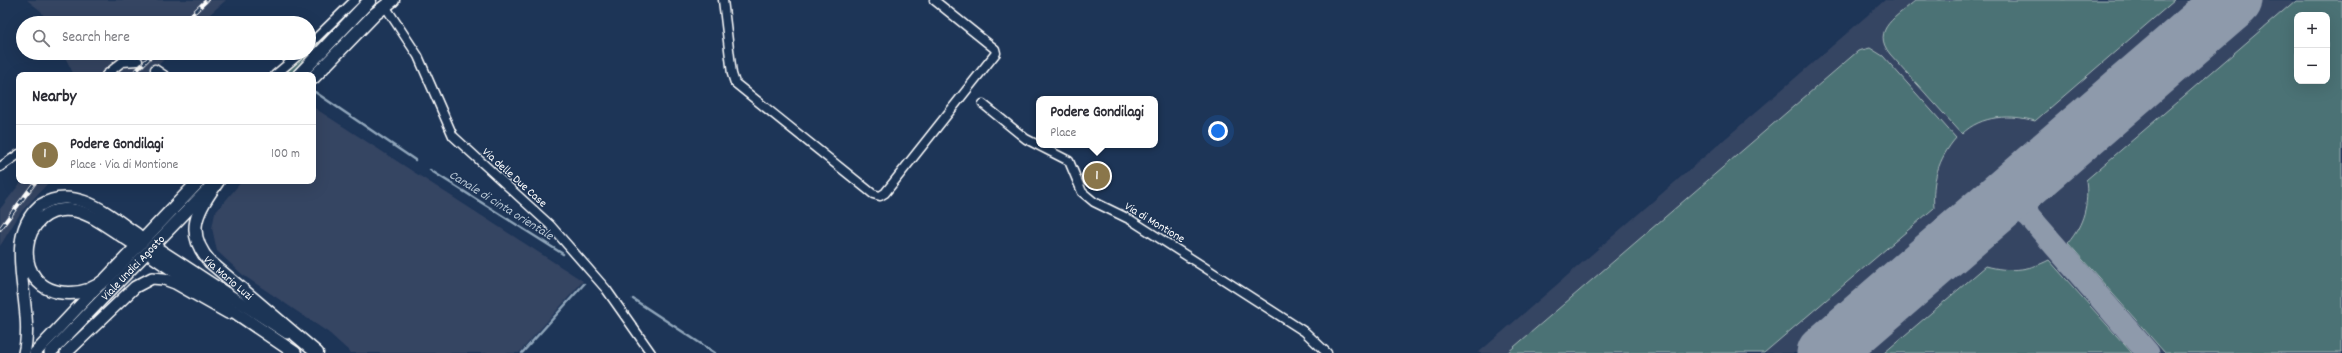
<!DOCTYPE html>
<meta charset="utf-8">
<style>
body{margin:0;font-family:Dekko,sans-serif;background:#f7f7f7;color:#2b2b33}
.controls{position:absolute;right:12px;top:12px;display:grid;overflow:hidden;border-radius:8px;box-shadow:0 4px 16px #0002}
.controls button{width:36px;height:36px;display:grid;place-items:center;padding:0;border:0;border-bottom:1px solid #e1e1e2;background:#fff;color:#2b2b33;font:20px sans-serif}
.you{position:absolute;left:1218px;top:131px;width:14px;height:14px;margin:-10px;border:3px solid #fff;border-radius:50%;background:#1a73e8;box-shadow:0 0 0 6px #1a73e833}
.badge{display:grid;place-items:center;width:26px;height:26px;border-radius:50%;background:#8a764a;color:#fff;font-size:13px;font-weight:700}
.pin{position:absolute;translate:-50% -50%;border:2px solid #fff;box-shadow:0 1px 4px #0006}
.popup{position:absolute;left:1036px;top:96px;width:122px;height:52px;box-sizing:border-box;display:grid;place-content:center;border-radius:8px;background:#fff;filter:drop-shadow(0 1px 3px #0005);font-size:13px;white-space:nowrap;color:#7c7c81}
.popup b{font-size:15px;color:#2b2b33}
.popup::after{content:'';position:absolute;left:50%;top:100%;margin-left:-8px;border:8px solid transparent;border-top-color:#fff}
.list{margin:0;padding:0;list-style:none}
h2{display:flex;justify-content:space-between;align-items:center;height:52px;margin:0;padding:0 16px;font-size:17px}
h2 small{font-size:13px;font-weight:400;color:#7c7c81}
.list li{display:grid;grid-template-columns:26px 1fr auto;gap:12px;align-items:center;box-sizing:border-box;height:60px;padding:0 16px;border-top:1px solid #e1e1e2}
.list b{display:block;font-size:15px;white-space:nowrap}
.list p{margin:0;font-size:13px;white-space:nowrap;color:#7c7c81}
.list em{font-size:13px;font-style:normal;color:#7c7c81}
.icon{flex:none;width:22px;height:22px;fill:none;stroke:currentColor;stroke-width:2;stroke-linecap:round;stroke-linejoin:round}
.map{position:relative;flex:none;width:2342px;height:353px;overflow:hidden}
.search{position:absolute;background:#fff;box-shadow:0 4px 16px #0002;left:16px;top:16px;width:300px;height:44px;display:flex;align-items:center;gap:10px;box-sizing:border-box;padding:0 14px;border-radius:22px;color:#7c7c81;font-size:15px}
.panel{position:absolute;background:#fff;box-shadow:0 4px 16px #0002;left:16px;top:72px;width:300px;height:112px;border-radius:8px}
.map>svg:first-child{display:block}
.built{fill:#354462;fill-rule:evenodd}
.green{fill:#4c7275;stroke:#a6b8ba;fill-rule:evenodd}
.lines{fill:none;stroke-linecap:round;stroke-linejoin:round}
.stream{stroke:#90a6bb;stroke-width:2.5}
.taxiway{stroke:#8e9aab;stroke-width:23}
.runway{stroke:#8e9aab;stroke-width:57}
.street-tunnel{stroke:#344968;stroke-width:8;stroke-dasharray:8 4;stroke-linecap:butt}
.street-casing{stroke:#fff;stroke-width:11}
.secondary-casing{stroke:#fff;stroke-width:14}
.primary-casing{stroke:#fff;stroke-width:15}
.street{stroke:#1d3557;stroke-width:8}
.secondary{stroke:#1d3557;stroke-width:11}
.primary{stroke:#1d3557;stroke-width:12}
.rail-casing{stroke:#fff;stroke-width:4}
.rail{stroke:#1d3557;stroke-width:2.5;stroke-dasharray:8;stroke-linecap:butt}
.labels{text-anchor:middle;stroke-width:3;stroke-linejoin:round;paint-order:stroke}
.street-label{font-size:12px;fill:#fff;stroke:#1d3557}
.water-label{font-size:13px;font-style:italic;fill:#b5c4d2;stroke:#1d3557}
</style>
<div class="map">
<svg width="2342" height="353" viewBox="0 0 2342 353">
<rect width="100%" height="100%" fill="#1d3557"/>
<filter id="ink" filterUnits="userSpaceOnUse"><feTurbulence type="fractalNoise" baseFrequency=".025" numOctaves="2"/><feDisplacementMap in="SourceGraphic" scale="8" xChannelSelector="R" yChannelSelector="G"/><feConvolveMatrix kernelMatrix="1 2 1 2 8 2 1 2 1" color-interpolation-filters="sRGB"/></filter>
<g filter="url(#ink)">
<path class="built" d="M 27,0 L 226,0 L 200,23 L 47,23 L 41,11 Z
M 1885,0 L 2342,0 L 2342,353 L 1478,353 ZM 2297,15 L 2327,15 L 2327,81 L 2297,81 Z
M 63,53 L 170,53 L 149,75 L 74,75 Z
M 313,107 L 583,281 L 519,353 L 351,353 L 329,333 L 243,275 L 217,251 L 212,228 L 215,213 L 242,181 L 313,181 Z
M 22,181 L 50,181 L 21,212 L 0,246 L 0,209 Z"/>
<path class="green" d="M 359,0 L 362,0 L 290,75 L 284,75 L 306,53 L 309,53 L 309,50 Z
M 1916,0 L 2175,0 L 2035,121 C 2011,114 1981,115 1962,134 L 1890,54 C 1870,29 1898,16 1916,0 Z
M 2296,0 L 2342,0 L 2342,353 L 2165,353 L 2068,243 C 2084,224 2089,204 2086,180 ZM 2297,15 L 2327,15 L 2327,81 L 2297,81 Z
M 1870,48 L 1883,56 L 1956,138 C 1938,159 1932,181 1934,208 L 1764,353 L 1507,353 L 1858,51 Z
M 2049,260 L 2132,353 L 1884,353 L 1986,266 C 2008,272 2028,271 2049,260 Z"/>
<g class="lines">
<path class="stream" d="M 212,22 L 213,23
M 257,53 L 266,59
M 315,92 L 415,160
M 430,170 L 563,254
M 633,299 L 715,353
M 522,353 L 584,284"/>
<path class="taxiway" d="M 1988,212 C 2004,206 2014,205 2029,216 L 2022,200 L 2028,177
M 2029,216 L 2148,353"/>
<path class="runway" d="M 1825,353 L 2234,0"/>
<path class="street-tunnel" d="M 138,61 L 155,69"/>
<defs>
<path id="street" d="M 723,0 L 732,74 L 735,83 L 873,194 L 880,196 L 885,193 L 996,53 L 995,49 L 934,0
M 385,6 L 418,56 L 453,136 L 550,225 L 606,289 L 651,353
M 309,45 L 355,0
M 155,69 L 164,75
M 106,75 L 122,62 L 138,61
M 275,75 L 301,53
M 983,104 L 1026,139 L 1069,161 L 1082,192 L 1094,202 L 1131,220 L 1305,332 L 1327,353
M 0,167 L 19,154"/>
<g id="secondary">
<path d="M 160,250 L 287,333"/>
<path d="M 24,353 C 36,305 0,241 39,206 C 75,183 109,215 137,234"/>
<path d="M 35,353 L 99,285"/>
<path id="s1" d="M 50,353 L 211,186"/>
<path d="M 66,353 L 135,287 L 152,278 L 164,279 L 175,283 L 228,313"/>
</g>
<g id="primary">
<path d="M 299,75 L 370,0"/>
<path d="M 313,78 L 375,14 L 393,0"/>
<path id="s2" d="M 218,181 C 198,210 183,231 210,262 L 317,353"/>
<path d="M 130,241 C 113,231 96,216 77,211 C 17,198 6,294 70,293 C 84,293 96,288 106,279 L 199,181"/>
<path d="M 154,257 L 295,353"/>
</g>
</defs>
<use href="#street" class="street-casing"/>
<use href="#secondary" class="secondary-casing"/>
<use href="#primary" class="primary-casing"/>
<use href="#street" class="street"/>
<use href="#secondary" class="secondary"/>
<use href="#primary" class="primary"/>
<defs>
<path id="rail" d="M 183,23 L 207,0
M 132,75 L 154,53
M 0,229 L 36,181"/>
</defs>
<use href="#rail" class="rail-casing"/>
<use href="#rail" class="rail"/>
</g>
</g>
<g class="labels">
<g class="street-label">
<text transform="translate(515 177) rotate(42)" y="4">Via delle Due Case</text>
<text transform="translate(1155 222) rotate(31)" y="4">Via di Montione</text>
<text dy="4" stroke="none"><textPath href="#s1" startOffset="119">Viale Undici Agosto</textPath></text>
<text dy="4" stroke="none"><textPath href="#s2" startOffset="115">Via Mario Luzi</textPath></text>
</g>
<g class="water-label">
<text transform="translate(502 204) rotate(32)" y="5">Canale di cinta orientale</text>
</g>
</g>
</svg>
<div class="controls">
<button>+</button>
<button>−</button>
</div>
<div class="you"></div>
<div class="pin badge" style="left:1097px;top:176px">1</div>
<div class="popup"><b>Podere Gondilagi</b>Place</div>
<div class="search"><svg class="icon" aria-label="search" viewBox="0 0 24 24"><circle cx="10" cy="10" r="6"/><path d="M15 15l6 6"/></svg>Search here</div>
<section class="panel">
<h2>Nearby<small></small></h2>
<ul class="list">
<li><span class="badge">1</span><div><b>Podere Gondilagi</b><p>Place · Via di Montione</p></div><em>100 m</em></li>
</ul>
</section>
</div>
